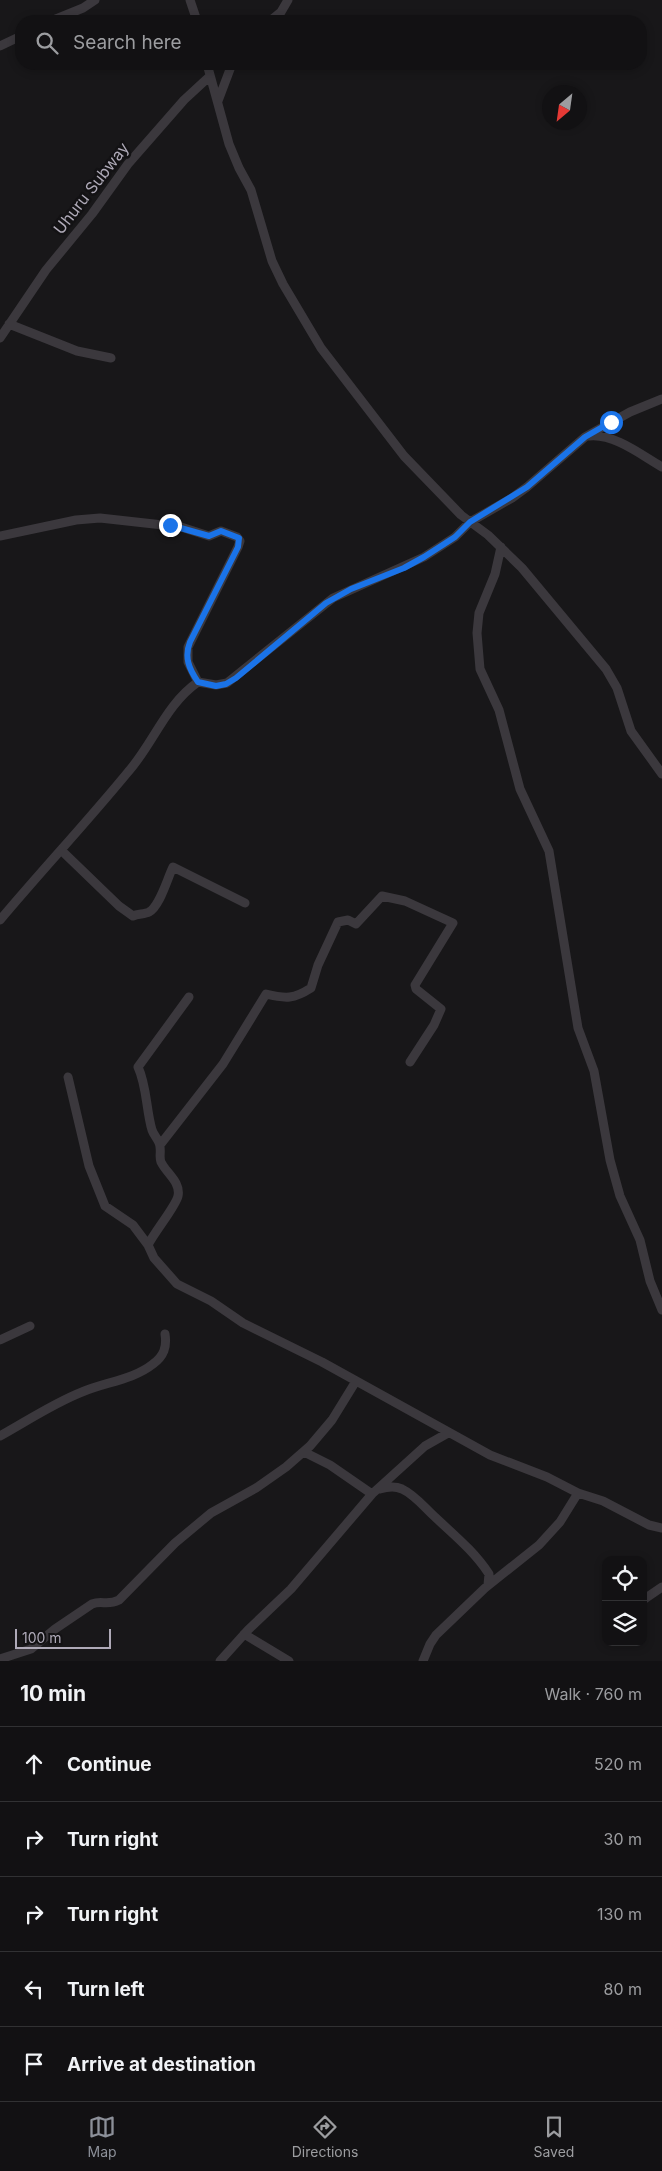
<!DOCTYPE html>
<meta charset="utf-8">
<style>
body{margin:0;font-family:Inter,sans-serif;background:#1f1f21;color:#f1f3f6}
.controls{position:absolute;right:15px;bottom:15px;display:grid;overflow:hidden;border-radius:10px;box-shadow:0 2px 8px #0003}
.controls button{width:45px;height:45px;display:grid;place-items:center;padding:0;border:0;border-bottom:1px solid #313133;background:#121113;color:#f1f3f6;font:25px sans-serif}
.compass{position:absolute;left:542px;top:85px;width:45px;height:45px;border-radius:50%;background:#121113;box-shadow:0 2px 8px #0003;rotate:209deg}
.scale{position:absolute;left:15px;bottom:12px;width:96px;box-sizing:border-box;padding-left:5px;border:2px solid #afaab8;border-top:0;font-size:14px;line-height:18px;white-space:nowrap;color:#afaab8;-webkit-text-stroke:4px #131214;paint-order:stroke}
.stop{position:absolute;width:15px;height:15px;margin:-11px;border:4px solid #1a73e8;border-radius:50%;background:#fff}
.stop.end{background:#1a73e8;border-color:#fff;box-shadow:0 1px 5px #0008}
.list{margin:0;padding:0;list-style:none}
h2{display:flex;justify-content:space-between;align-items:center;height:65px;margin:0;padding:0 20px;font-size:21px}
h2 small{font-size:16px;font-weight:400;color:#9c9da0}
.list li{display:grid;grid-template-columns:32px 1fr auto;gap:15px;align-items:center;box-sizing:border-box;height:75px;padding:0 20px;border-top:1px solid #313133}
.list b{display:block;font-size:19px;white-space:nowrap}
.list em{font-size:16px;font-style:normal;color:#9c9da0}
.icon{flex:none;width:28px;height:28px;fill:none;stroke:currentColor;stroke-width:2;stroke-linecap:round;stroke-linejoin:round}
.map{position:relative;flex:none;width:662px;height:1661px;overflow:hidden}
.search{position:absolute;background:#121113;box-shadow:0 2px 8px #0003;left:15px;right:15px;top:15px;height:55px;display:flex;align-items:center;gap:12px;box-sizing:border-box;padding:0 18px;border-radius:20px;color:#9c9da0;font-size:19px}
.sheet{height:440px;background:#121113}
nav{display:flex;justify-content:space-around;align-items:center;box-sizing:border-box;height:70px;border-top:1px solid #313133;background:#121113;font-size:14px;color:#9c9da0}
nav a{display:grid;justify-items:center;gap:2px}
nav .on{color:#8c9099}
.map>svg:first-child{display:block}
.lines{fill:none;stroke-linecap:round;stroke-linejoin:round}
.minor{stroke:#3b383d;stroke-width:9}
.route{stroke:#1a73e8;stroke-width:6}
.labels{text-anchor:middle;stroke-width:5;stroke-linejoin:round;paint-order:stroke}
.street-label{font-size:16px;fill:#afaab8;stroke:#131214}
</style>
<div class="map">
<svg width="662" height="1661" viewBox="0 0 662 1661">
<rect width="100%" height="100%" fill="#181719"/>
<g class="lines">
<path class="minor" d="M 190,0 L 197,21
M 51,21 L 83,8 L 95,0
M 270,21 L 281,12 L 288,0
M 0,46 L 21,36
M 207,64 L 229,144 L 239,168 L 251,190 L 272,261 L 283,284 L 321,348 L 404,456 L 461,515 L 488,535 L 522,568 L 606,669 L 617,688 L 631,731 L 662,774
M 218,101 L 232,64
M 9,324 L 77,351 L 111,358
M 0,338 L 46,270 L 92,214 L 128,164 L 184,100 L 210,76
M 590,436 C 615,434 641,455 662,467
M 0,536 L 76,520 L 100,518 L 181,527 L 209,536 L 221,531 L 237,537 L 240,541 L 238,547 L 188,647 L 188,662 L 198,682
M 501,547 L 495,574 L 479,613 L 477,633 L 480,669 L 499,710 L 520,789 L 549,851 L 578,1028 L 594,1071 L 610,1160 L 620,1196 L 640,1240 L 650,1281 L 662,1310
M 61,850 L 119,906 L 133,916 C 138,914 145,914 149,912 C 160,906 167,879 173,867 L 245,903
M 0,920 C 42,870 87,822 128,772 C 153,744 166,704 198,682 L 216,685 L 227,683 L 333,598 L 424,557 L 455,537 L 470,522 L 512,498 L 527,487 L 585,437 L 630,412 L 662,399
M 189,997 L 138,1067 C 147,1086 146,1110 152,1130 C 154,1136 160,1141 160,1147 C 161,1153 159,1157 161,1162 C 166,1173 181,1182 178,1196 C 176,1206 155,1231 148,1245 L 154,1258 L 177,1284 L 211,1301 L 243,1323 L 322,1362 L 490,1455 L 547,1477 L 578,1493 L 603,1501 L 649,1525 L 662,1528
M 68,1077 L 89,1166 L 105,1206 L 133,1225 L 148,1245
M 160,1145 L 223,1064 L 266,994 C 286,999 294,999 311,988 L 318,965 L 338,922 L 348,920 L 356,924 L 382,896 L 405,901 L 453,923 L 415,985 L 416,989 L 441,1009 L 434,1025 L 410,1062
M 0,1340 L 30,1326
M 0,1436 C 27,1421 54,1403 82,1392 C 105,1382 133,1380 153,1364 C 164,1356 167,1347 165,1334
M 304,1452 L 330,1465 L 372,1494
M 380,1489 C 387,1487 395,1486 402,1489 C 415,1495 425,1508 435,1517 C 454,1535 474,1551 489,1574 L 488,1585
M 643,1600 L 662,1587
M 244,1634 L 289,1661
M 0,1659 L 31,1649 L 55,1629 L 92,1604 C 102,1600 107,1606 119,1600 L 175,1543 L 211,1513 L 256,1488 L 286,1467 L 310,1446 L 332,1420 L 356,1381
M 220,1661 L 248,1630 L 291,1589 L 372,1494 L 425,1446 L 448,1433
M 423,1661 L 430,1644 L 436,1635 L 485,1588 L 539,1545 L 560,1522 L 578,1493"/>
</g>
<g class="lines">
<path class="route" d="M 170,525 L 209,536 L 221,531 L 239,538 L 238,547 L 190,642 C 184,657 189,669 198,682 L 216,686 L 226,684 L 236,678 L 326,603 L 351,589 L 404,568 L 424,557 L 455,537 L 470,522 L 527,487 L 585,437 L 611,422"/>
</g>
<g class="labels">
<g class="street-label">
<text transform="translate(91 188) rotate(-52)" y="6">Uhuru Subway</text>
</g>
</g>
</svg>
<div class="controls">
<button><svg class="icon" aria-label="locate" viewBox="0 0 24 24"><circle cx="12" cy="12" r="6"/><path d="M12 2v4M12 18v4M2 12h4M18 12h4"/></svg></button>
<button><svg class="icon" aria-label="layers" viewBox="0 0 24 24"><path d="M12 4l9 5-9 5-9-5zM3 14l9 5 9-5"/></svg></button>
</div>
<svg class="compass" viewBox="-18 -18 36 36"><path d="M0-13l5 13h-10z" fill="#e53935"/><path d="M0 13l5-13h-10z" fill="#9c9da0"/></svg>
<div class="scale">100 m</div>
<div class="stop" style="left:611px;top:422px"></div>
<div class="stop end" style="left:170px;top:525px"></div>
<div class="search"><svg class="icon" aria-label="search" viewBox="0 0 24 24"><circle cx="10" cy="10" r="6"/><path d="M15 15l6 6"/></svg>Search here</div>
</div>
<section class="sheet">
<h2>10 min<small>Walk · 760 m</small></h2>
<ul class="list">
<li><svg class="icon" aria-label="ahead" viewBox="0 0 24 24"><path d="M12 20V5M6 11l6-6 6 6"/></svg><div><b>Continue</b></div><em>520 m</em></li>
<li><svg class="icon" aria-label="right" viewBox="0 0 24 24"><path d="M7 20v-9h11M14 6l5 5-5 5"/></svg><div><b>Turn right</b></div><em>30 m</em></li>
<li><svg class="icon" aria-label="right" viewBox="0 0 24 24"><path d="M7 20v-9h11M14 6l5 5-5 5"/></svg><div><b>Turn right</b></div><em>130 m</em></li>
<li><svg class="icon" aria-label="left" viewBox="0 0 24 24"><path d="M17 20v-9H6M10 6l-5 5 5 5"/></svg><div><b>Turn left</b></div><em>80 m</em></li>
<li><svg class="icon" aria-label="arrive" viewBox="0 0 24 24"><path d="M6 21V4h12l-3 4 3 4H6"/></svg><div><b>Arrive at destination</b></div></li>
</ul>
</section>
<nav>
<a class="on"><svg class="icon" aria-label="map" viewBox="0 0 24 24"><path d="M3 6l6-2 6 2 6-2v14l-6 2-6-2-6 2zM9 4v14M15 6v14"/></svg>Map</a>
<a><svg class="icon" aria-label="directions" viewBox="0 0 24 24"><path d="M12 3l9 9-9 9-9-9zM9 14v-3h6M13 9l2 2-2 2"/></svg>Directions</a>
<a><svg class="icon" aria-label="saved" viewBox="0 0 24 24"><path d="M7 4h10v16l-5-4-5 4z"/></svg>Saved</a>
</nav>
